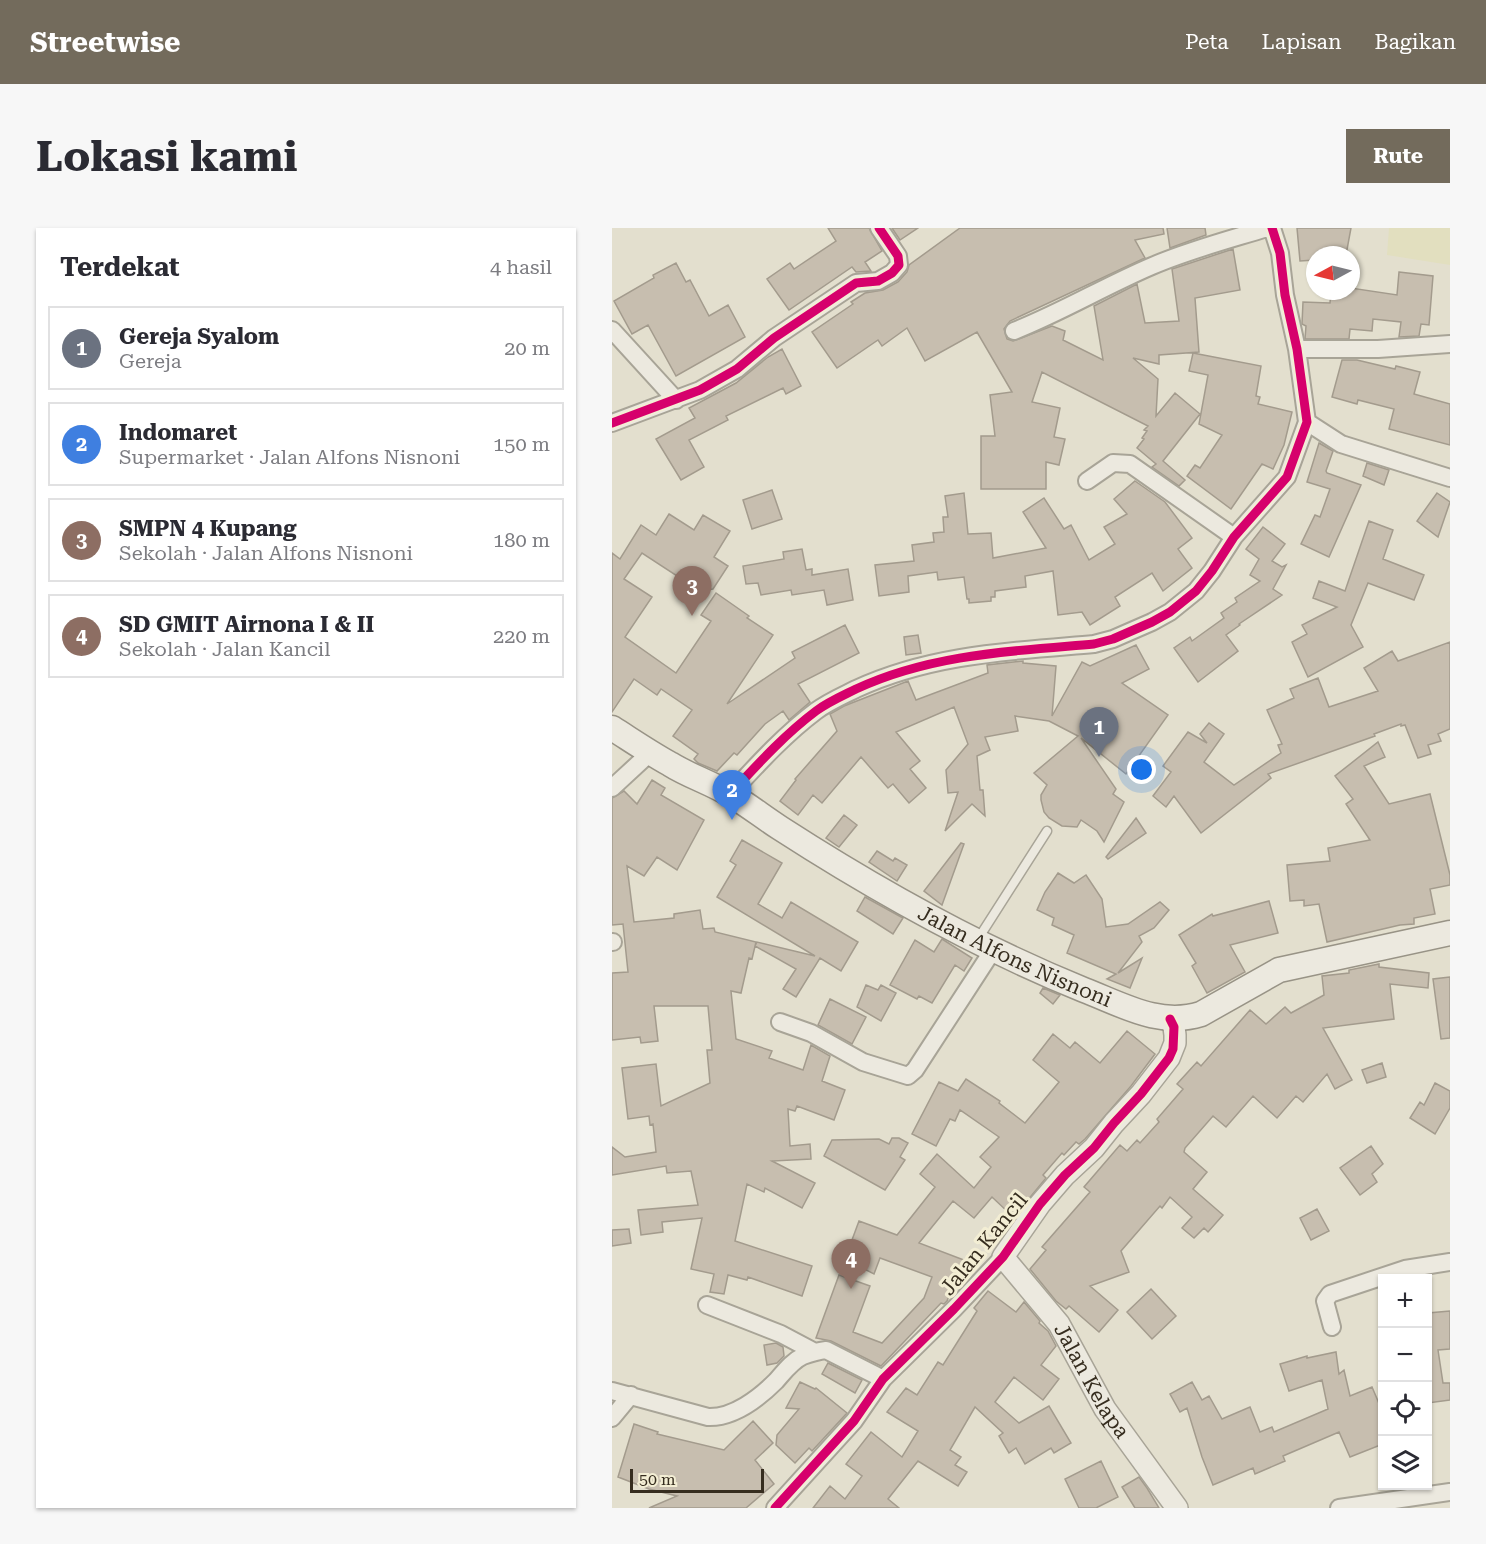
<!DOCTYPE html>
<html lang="id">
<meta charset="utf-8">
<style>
body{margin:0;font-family:"Roboto Serif",serif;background:#f7f7f7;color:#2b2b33}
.controls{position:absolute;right:18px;bottom:18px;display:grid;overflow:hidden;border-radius:0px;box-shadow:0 2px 4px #0004}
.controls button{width:54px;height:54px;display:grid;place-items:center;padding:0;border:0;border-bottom:2px solid #e1e1e2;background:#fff;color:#2b2b33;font:30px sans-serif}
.compass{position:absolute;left:694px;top:18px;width:54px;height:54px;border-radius:50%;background:#fff;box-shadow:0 2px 4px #0004;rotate:263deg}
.scale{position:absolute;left:18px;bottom:15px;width:134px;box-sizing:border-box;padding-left:6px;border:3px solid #362d1f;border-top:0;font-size:16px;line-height:21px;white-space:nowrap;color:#362d1f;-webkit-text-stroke:4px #f3eed4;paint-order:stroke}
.you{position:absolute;left:530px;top:542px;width:21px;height:21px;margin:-15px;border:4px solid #fff;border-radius:50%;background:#1a73e8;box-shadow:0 0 0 9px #1a73e833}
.badge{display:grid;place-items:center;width:39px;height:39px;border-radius:50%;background:#736b5c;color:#fff;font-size:20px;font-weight:700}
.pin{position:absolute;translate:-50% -50px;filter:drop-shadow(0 2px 3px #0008)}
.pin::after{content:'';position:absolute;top:32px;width:21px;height:18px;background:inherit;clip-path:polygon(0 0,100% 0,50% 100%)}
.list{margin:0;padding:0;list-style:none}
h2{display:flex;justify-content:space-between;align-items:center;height:78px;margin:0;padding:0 24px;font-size:26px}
h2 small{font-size:20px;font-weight:400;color:#7c7c81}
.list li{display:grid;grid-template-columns:39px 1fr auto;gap:18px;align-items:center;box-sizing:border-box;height:84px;margin:0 12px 12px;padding:0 12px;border:2px solid #e1e1e2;border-radius:0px}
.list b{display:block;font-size:22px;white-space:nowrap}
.list p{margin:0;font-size:20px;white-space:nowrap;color:#7c7c81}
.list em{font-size:20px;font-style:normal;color:#7c7c81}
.icon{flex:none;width:33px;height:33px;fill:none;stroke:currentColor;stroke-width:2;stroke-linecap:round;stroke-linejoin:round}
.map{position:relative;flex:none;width:838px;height:1280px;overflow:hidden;border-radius:0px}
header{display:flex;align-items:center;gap:36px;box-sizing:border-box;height:84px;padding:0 30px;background:#736b5c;color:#fff}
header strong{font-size:28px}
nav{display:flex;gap:33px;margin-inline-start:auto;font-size:21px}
.intro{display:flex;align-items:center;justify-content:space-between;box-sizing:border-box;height:144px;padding:0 36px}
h1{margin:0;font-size:42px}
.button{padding:15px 27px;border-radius:0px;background:#736b5c;color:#fff;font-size:21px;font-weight:700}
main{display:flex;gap:36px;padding:0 36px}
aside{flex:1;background:#fff;border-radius:0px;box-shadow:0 2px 4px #0004}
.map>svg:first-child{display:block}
.farmland{fill:#e2dfbf}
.building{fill:#c7beaf;stroke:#a39b8d;stroke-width:1.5}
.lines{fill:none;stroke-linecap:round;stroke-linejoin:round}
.service-casing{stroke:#a8a497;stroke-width:11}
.minor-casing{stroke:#a8a497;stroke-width:20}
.tertiary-casing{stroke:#a8a497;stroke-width:24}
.secondary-casing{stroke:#989386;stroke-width:27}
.service{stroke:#ece9df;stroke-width:8}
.minor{stroke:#ece9df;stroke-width:16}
.tertiary{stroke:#ece9df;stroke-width:21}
.secondary{stroke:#ece9df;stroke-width:24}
.cycleway-casing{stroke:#f3eed4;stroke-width:13}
.cycleway{stroke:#d6006c;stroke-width:9}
.labels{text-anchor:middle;stroke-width:6;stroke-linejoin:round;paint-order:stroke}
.street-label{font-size:21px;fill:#362d1f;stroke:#f3eed4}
</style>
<header>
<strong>Streetwise</strong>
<nav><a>Peta</a><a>Lapisan</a><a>Bagikan</a></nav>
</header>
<div class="intro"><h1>Lokasi kami</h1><a class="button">Rute</a></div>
<main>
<aside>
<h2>Terdekat<small>4 hasil</small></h2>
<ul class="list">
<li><span class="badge" style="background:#6b7280">1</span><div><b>Gereja Syalom</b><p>Gereja</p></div><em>20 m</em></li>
<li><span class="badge" style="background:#3f7fe0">2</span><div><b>Indomaret</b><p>Supermarket · Jalan Alfons Nisnoni</p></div><em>150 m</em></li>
<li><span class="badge" style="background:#8d6e63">3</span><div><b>SMPN 4 Kupang</b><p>Sekolah · Jalan Alfons Nisnoni</p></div><em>180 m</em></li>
<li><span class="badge" style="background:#8d6e63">4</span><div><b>SD GMIT Airnona I &amp; II</b><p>Sekolah · Jalan Kancil</p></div><em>220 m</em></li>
</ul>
</aside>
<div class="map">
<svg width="838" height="1280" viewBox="0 0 838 1280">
<rect width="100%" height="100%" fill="#e3dfce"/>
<path class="farmland" d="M 777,0 L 838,0 L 838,37 L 775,27 Z"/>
<path class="building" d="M 216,0 L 257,0 L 270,23 L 253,34 L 259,43 L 244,44 L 240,39 L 177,82 L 155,51 L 178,35 L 182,41 L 224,13 Z
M 280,0 L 306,0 L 288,12 Z
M 348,0 L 551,0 L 552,6 L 523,12 L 533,30 L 398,93 L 392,101 L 395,111 L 401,113 L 440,98 L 453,103 L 451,112 L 491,132 L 482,78 L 525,56 L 533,95 L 567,93 L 560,41 L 621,21 L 628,62 L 583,70 L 587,124 L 547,127 L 547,136 L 521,130 L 546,151 L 544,188 L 563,165 L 588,186 L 551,233 L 573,252 L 567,258 L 540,239 L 544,236 L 525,220 L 532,211 L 530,210 L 535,203 L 532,202 L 536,198 L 430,144 L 420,174 L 448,180 L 442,209 L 453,211 L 447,237 L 434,234 L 434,261 L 369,261 L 369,208 L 383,208 L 378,167 L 400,164 L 365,104 L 313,133 L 295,100 L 270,118 L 266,112 L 225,140 L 200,104 L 241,76 L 239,74 L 253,65 L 271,62 L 286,54 L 295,44 L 297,37 Z
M 555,0 L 593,0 L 594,7 L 558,20 Z
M 685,0 L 739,0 L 734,27 L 703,27 L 703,32 L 688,33 Z
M 64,35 L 74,54 L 78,52 L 97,88 L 116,77 L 133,109 L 64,148 L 36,97 L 20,106 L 2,73 L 42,50 L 41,47 Z
M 787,44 L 821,48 L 817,97 L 809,96 L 807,108 L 787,109 L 789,94 L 761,91 L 760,103 L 738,101 L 737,111 L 693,111 L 694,98 L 690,96 L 691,74 L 718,75 L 719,63 L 739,63 L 739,60 L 785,67 Z
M 170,121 L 189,158 L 174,166 L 171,160 L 114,188 L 116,192 L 77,212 L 92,239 L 69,252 L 44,211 L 83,190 L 77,180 L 124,155 L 156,129 Z
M 581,125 L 649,138 L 644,168 L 648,169 L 646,176 L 680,184 L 672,217 L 661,241 L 650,236 L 619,281 L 575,248 L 583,237 L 588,240 L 610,207 L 587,196 L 596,147 L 577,143 Z
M 730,132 L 745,132 L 783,141 L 784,138 L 808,144 L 802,166 L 838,176 L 838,217 L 777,201 L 782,181 L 746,172 L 745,176 L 720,169 Z
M 707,215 L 721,223 L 714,243 L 715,245 L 749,257 L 717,329 L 689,316 L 703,287 L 708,289 L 718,261 L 695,254 Z
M 755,235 L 777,242 L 772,257 L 751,248 Z
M 523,253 L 553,274 L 580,310 L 566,321 L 580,340 L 551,363 L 540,345 L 503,369 L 508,378 L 478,397 L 470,384 L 446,387 L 441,343 L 413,348 L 414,359 L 383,363 L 383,369 L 379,369 L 379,373 L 357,375 L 357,371 L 355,371 L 352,349 L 326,352 L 325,344 L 296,348 L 297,364 L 267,368 L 263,337 L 302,333 L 300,317 L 322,314 L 321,305 L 332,304 L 331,289 L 336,289 L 333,268 L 352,265 L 356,306 L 379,305 L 381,330 L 434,320 L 411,284 L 432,270 L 452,301 L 459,297 L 477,332 L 503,316 L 492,299 L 515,286 L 502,271 Z
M 160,262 L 170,291 L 140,301 L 131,272 Z
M 825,265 L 838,274 L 826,309 L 805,293 Z
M 57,286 L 82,302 L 91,287 L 118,303 L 102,329 L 116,338 L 101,361 L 88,363 L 30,325 L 12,351 L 40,369 L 13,409 L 64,445 L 99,393 L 89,387 L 104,365 L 137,388 L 135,390 L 161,407 L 115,476 L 183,430 L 180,424 L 233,397 L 247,425 L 186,456 L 198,474 L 177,492 L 171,483 L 153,496 L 125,527 L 122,525 L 105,543 L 86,535 L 82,531 L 86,526 L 61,508 L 80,482 L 49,461 L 45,467 L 22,451 L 0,484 L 0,325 L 8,331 L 29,297 L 44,307 Z
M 757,293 L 781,302 L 771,331 L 812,347 L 802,372 L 756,355 L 739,397 L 751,419 L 696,449 L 680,414 L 695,406 L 690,397 L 725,379 L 701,370 L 707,353 L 733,363 Z
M 651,299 L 673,316 L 660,333 L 670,339 L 674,337 L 661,361 L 670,367 L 627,396 L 628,397 L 614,407 L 626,423 L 586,454 L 562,420 L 578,409 L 580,413 L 612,390 L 609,385 L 625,374 L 623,370 L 648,353 L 638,347 L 647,331 L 634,321 Z
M 190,321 L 194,342 L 200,341 L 200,347 L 236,341 L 241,372 L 215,377 L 212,362 L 180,367 L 179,362 L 149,367 L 146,355 L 134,356 L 131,338 L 172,331 L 171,324 Z
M 306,407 L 309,425 L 294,427 L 292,409 Z
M 838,414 L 838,501 L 826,506 L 829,513 L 816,517 L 819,526 L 806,530 L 793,497 L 789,498 L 789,496 L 762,506 L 763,508 L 656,546 L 659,550 L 589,605 L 562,568 L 554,579 L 541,568 L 559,544 L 551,538 L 576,504 L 595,515 L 588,506 L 597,495 L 612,506 L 592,534 L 622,557 L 669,525 L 666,517 L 670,516 L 655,482 L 682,470 L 678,461 L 706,450 L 717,479 L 766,463 L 752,440 L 780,423 L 786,433 Z
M 524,417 L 537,441 L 510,455 L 556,487 L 514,546 L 469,510 L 504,561 L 501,566 L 512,574 L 492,614 L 485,603 L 469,592 L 465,599 L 450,598 L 437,590 L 432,584 L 429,572 L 429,567 L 435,557 L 422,545 L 466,508 L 437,493 L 403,488 L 406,503 L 373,509 L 378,522 L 365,528 L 368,562 L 371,562 L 373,588 L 360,576 L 333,603 L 346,564 L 336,565 L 334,542 L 356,516 L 342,479 L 284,504 L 308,533 L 298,541 L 314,560 L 297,575 L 281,556 L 276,560 L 249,529 L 210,575 L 201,567 L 186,587 L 168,573 L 184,552 L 183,551 L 225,503 L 218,486 L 232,478 L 296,453 L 304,472 L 376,445 L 375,437 L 411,433 L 411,435 L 444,438 L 440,488 L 470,434 L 478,438 Z
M 766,514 L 773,529 L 752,538 L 777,576 L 818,566 L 838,647 L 838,657 L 818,661 L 823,686 L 802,690 L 802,696 L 788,697 L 715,714 L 707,676 L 692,678 L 692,672 L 678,673 L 675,637 L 718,633 L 716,620 L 758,612 L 734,576 L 741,571 L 723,548 Z
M 40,552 L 53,560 L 49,567 L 92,592 L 65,642 L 45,629 L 32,648 L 15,638 L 22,694 L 62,690 L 62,686 L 88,682 L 91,701 L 102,700 L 103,704 L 144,714 L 140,731 L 137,730 L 129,765 L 119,763 L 124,811 L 160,823 L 157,830 L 191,842 L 199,817 L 218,828 L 210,853 L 233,862 L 222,892 L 185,878 L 183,883 L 176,881 L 178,918 L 198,916 L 199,931 L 160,933 L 203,955 L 190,980 L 153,960 L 152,964 L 135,956 L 123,1013 L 200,1038 L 190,1068 L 136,1049 L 135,1052 L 116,1047 L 112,1066 L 98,1064 L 102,1046 L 79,1041 L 90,990 L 50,994 L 51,1004 L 29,1007 L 26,982 L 86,977 L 79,943 L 55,945 L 54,938 L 0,947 L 0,919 L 13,929 L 44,924 L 41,896 L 38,897 L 37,888 L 16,891 L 10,840 L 44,836 L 49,878 L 98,855 L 95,822 L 100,822 L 96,778 L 42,778 L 46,813 L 29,815 L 28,809 L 0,812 L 0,745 L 16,744 L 11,696 L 0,697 L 0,570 L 12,563 L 25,576 Z
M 232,587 L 245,597 L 227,619 L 214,610 Z
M 524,590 L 534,605 L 496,631 L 494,629 Z
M 130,612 L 170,635 L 146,676 L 170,690 L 179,674 L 246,714 L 229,743 L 208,730 L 184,769 L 171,761 L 184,741 L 143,718 L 145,714 L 203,728 L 105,669 L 124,637 L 118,633 Z
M 349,615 L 352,616 L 330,677 L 312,663 Z
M 265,623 L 281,633 L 283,630 L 295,637 L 285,653 L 257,634 Z
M 446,645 L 462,655 L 474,647 L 490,671 L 494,699 L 516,696 L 548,674 L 557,682 L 542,700 L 527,708 L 530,714 L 506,745 L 530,730 L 518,760 L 495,751 L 504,746 L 455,725 L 462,707 L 440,697 L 442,690 L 425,682 L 433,664 Z
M 253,669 L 291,690 L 281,706 L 245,683 Z
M 657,673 L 666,705 L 618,717 L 633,744 L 595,765 L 580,738 L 584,735 L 567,707 L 600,686 L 601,688 Z
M 330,711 L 360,730 L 352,743 L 343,737 L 320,775 L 307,768 L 305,771 L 278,757 L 303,712 L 322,724 Z
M 767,736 L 767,739 L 817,745 L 816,760 L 778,756 L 782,791 L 711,800 L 740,852 L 723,861 L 715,846 L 691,874 L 684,868 L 665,890 L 641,868 L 614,899 L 601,888 L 573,920 L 572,924 L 595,944 L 581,961 L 611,987 L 596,1004 L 592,1000 L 582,1010 L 570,1000 L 580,989 L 558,969 L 550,980 L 548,978 L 509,1023 L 517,1044 L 478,1058 L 506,1082 L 487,1104 L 457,1078 L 454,1081 L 444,1073 L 418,1041 L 434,1022 L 430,1019 L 478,964 L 472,959 L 508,917 L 515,923 L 525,912 L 528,915 L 547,894 L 545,891 L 571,861 L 565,856 L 585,834 L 589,838 L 638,782 L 654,796 L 673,779 L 679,785 L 712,767 L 710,748 L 737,745 L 737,742 Z
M 838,749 L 838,810 L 829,811 L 821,751 Z
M 254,757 L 266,762 L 269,757 L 284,765 L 269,793 L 245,779 Z
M 431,760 L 448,767 L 441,776 L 428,765 Z
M 218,771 L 254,789 L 240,816 L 206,797 Z
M 515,803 L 543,826 L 519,858 L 473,911 L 467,916 L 464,914 L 452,927 L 450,925 L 431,947 L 434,950 L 415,973 L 412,970 L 398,986 L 380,969 L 362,990 L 341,973 L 307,1015 L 357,1034 L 350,1054 L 343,1052 L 335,1073 L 332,1076 L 329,1075 L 269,1138 L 219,1113 L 204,1110 L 227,1047 L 258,1058 L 241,1104 L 270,1115 L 312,1070 L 320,1049 L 268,1030 L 262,1046 L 233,1031 L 247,993 L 285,1007 L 323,959 L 308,946 L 325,926 L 362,960 L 379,939 L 368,929 L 387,909 L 348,882 L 343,893 L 338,891 L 324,918 L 300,906 L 327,854 L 346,863 L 354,851 L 388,873 L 387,875 L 413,895 L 447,854 L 421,832 L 441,806 L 458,820 L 463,814 L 488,835 Z
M 770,835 L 774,849 L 755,855 L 750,842 Z
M 823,855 L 838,863 L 838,880 L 823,906 L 798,890 L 808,874 L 812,877 Z
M 280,910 L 287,910 L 296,915 L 288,929 L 293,932 L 273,962 L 212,928 L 220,912 L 267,911 L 277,916 Z
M 759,918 L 771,936 L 760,946 L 765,954 L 748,967 L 728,940 Z
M 705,981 L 717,1003 L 699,1012 L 688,990 Z
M 17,1001 L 19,1015 L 0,1018 L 0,1002 Z
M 539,1061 L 564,1088 L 540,1111 L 515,1084 Z
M 376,1063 L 404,1084 L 412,1074 L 428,1093 L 427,1095 L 436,1103 L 444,1118 L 429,1137 L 447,1151 L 431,1172 L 402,1149 L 383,1174 L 407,1195 L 437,1178 L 459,1215 L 442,1225 L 439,1220 L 413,1236 L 404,1220 L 397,1225 L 387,1208 L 391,1205 L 363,1179 L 338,1222 L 349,1229 L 343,1237 L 355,1244 L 346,1258 L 306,1233 L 276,1271 L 287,1280 L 201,1280 L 218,1258 L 233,1271 L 250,1248 L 234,1236 L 259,1204 L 290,1229 L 306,1203 L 275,1184 L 294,1160 L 305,1167 L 326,1134 L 331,1137 L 365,1083 L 362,1080 Z
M 838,1083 L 838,1121 L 826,1122 L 831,1155 L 838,1155 L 838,1172 L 816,1175 L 816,1085 Z
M 164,1115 L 171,1119 L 172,1128 L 165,1135 L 155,1137 L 152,1117 Z
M 724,1124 L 727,1146 L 732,1142 L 738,1168 L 760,1159 L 771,1185 L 771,1216 L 738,1229 L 727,1204 L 671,1228 L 673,1233 L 643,1246 L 641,1240 L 601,1257 L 590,1229 L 575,1180 L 568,1184 L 558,1166 L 580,1154 L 590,1172 L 597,1168 L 610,1191 L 638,1179 L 648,1204 L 660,1199 L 662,1204 L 716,1181 L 710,1152 L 677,1163 L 668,1136 L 695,1128 L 695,1130 Z
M 216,1135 L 250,1152 L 243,1165 L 210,1146 Z
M 188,1154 L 203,1161 L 204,1160 L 235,1185 L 200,1223 L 197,1220 L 183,1235 L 164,1217 L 165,1207 L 187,1181 L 174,1180 Z
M 141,1193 L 161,1215 L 143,1232 L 162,1256 L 134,1280 L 37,1280 L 65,1268 L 37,1261 L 6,1249 L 22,1196 L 46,1204 L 45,1206 L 112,1222 Z
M 489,1233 L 506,1269 L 484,1280 L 467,1280 L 453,1251 Z
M 527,1249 L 535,1260 L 547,1280 L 523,1280 L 510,1259 Z"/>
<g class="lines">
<defs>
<path id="service" d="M 366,711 L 435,603"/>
<path id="minor" d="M 0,102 L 64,172
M 402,103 C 450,84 493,58 540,38 C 577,22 616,12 655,0
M 685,121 L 766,121 L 838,116
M 695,194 L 729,216 L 838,250
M 0,195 L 88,162 L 125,141 L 162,110 L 244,55 L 266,53 L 280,45 L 287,37 L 286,28 L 267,0
M 475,253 L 501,235 L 518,236 L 622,309
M 0,560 L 39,524
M 118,566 C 145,537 172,507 204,483 C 216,474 230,468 244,461 C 319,426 400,423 482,416 L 501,411 L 540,394 L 558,384 L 584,363 L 600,343 L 622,309 L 675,249 L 695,194 L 685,121 L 673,67 L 668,25 L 660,0
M 0,714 L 1,714
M 168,794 L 199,805 L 251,834 L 296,848 L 303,842 L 381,722
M 95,1077 L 169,1106 L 203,1124
M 720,1099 L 713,1073 L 718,1066 L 793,1041 L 838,1034
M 0,1163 L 96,1189 C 121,1190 147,1170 164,1153 C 172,1144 180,1133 191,1128 C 199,1125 206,1123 214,1122 L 271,1151
M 0,1190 L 19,1167
M 163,1280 L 242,1193 L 271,1151 L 342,1081 L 391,1029
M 727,1280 L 838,1264"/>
<g id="tertiary">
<path id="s1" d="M 558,791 L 562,799 L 563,807 L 563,815 L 557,830 L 529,866 L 502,895 L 482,920 L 453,947 L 428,976 L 391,1029 L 447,1096 L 493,1181 L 565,1280"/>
</g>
<g id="secondary">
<path id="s2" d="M 0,500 C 19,512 38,525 58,536 C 77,548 100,555 119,567 C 136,577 151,589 168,600 C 264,662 366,719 472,762 C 511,777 547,799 589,786 L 667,742 L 838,705"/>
</g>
</defs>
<use href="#service" class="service-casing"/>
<use href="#minor" class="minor-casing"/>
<use href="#tertiary" class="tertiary-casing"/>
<use href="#secondary" class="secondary-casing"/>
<use href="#service" class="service"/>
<use href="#minor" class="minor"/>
<use href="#tertiary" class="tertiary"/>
<use href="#secondary" class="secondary"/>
<defs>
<path id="cycleway" d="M 0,195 L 88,162 L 125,141 L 162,110 L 244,55 L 266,53 L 280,45 L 287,37 L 286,28 L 267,0
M 118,566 C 145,537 172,507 204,483 C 216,474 230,468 244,461 C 319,426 400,423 482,416 L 501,411 L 540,394 L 558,384 L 584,363 L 600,343 L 622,309 L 675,249 L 695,194 L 685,121 L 673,67 L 668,25 L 660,0
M 163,1280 L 242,1193 L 271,1151 L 342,1081 L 391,1029 L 428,976 L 453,947 L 482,920 L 502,895 L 529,866 L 557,830 L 561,821 L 562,799 L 558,791"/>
</defs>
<use href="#cycleway" class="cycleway-casing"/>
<use href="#cycleway" class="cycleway"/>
</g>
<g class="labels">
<g class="street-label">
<text dy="7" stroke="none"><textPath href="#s2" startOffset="464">Jalan Alfons Nisnoni</textPath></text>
<text transform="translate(372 1016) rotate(-51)" y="7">Jalan Kancil</text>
<text dy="7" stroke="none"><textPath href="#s1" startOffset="454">Jalan Kelapa</textPath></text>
</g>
</g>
</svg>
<div class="controls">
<button>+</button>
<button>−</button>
<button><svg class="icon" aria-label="locate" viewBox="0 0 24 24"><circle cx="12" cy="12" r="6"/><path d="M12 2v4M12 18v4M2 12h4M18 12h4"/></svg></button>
<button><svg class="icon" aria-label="layers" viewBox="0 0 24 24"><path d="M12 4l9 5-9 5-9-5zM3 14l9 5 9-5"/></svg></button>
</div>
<svg class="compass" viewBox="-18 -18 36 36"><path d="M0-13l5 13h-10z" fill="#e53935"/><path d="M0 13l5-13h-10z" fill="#7c7c81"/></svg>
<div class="scale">50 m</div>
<div class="you"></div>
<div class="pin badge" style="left:487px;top:529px;background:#6b7280">1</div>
<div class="pin badge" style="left:120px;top:592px;background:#3f7fe0">2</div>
<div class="pin badge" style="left:80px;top:388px;background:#8d6e63">3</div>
<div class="pin badge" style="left:239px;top:1061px;background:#8d6e63">4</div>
</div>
</main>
